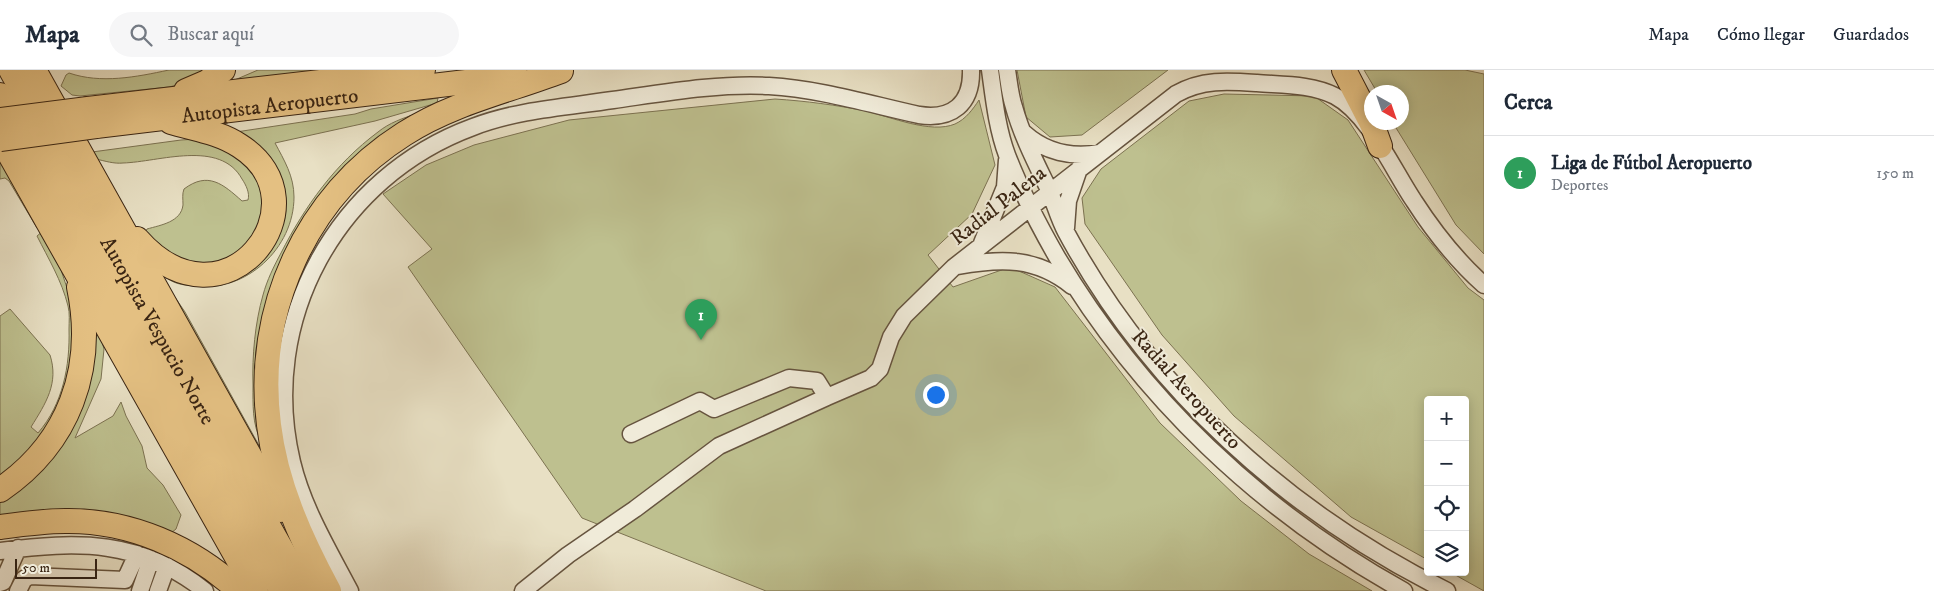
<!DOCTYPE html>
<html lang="es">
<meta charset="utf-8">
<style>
body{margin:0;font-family:"IM FELL DW Pica",serif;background:#f6f6f7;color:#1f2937}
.controls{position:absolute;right:15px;bottom:15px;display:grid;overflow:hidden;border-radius:5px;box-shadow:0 2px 12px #0003}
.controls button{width:45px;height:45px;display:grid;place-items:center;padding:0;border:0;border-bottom:1px solid #e0e1e3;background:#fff;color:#1f2937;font:25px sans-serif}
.compass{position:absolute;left:1364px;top:15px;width:45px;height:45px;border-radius:50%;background:#fff;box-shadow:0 2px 12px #0003;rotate:140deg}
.scale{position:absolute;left:15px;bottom:12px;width:82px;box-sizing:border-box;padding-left:5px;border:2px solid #3a2513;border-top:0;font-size:14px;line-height:18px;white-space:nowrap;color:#3a2513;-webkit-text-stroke:4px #f0ebd9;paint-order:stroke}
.you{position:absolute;left:935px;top:324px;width:18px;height:18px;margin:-12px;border:4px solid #fff;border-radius:50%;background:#1a73e8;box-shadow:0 0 0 8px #1a73e833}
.badge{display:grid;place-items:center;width:32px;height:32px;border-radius:50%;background:#8f2418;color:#fff;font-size:16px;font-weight:700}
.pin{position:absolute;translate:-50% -41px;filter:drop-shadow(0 1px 2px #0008)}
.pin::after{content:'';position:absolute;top:26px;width:18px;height:15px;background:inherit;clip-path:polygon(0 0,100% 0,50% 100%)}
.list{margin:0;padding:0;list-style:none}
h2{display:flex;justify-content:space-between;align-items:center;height:65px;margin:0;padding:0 20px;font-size:21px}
h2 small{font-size:16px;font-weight:400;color:#747a83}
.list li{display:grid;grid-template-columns:32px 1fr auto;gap:15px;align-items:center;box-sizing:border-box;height:75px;padding:0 20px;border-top:1px solid #e0e1e3}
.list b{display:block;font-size:19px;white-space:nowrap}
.list p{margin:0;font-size:16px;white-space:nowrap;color:#747a83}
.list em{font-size:16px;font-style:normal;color:#747a83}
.icon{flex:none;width:28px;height:28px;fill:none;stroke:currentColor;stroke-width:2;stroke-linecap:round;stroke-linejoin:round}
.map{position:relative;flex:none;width:1484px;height:521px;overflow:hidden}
header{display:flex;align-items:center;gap:30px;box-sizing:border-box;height:70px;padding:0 25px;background:#fff;border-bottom:1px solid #e0e1e3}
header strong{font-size:24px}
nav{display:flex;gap:28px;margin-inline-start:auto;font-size:18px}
.search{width:350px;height:45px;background:#f6f6f7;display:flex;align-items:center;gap:12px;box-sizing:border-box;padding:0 18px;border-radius:28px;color:#747a83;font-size:19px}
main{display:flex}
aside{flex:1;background:#fff}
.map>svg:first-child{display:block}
.grass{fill:#bec08f;stroke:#7c7251}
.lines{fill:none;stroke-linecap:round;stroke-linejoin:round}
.minor-casing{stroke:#66543f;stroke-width:19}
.highway-casing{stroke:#3a2513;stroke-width:26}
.minor{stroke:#f0ebd9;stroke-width:16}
.highway{stroke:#e4c082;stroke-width:24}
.highway-bridge-casing{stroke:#3a2513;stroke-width:26;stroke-linecap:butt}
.highway-bridge{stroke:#e4c082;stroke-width:24}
.labels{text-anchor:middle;stroke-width:4;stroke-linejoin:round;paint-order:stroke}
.street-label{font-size:21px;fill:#3a2513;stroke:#f0ebd9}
</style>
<header>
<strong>Mapa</strong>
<div class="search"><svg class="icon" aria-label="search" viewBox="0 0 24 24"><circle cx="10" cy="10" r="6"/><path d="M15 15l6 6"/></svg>Buscar aquí</div>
<nav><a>Mapa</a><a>Cómo llegar</a><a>Guardados</a></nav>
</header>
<main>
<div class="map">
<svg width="1484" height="521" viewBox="0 0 1484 521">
<rect width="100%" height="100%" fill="#e8e0c4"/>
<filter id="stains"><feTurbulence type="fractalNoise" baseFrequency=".004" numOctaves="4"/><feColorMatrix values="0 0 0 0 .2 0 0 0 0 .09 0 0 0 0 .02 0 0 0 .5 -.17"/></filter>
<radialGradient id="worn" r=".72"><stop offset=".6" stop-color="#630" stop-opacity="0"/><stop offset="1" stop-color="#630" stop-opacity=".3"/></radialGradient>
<path class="grass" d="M 169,0 L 212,0 L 181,14 L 169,17 L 80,26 L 72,25 L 61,16 L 66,5 L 69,3 C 101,14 136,7 169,0 Z
M 258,0 L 391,0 L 230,12 Z
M 1017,0 L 1168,0 L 1082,65 L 1050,67 L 1026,47 Z
M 1364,0 L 1465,0 L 1484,4 L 1484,184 L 1456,155 L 1393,53 L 1402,52 L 1402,22 L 1377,22 Z
M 1224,24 L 1314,26 L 1348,50 L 1418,157 L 1468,218 L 1484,230 L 1484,521 L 1450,502 L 1465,502 L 1465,330 L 1428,330 L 1428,490 L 1351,447 L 1234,346 L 1162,265 L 1085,154 L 1082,128 L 1101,99 L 1189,31 Z
M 438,28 L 437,33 L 375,51 L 275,73 C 284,90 294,106 294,127 C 294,178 246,223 195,216 C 182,215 173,214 163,205 L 205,210 L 276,150 L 236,62 L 355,44 L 371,39 Z
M 775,29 C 806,31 836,35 866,41 C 891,47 931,64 955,54 C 966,49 973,39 979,30 L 995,95 L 972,144 L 928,185 L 953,217 L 1010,197 L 1055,217 L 1160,353 L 1241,431 L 1309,484 L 1372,521 L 766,521 L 582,448 L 408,197 L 432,179 L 383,124 L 426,95 L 474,75 L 569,50 Z
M 416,44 L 296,171 L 261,371 C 252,354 253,334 253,315 C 252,286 255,253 263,225 C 267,210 274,196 281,183 C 305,136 335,94 378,62 C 389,53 403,48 416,44 Z
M 197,69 L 225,75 L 259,104 L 266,147 L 236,189 L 186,196 L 145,162 L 147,159 C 161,155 181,152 183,135 C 183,129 182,124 184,119 C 208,101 223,114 242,131 L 248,130 C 250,123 246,115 242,109 C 220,69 159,92 123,93 C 114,94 105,91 96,89 L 92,82 L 181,70 Z
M 5,92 L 42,156 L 37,158 L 9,111 L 5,108 L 0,109 L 0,93 Z
M 43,161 L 58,191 L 75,242 L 68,315 L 39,373 L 0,408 L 0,246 L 10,239 L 50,285 C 59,313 46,333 31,357 L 38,363 C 63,334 70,296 69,259 C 69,252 70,243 68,236 C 62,211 48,188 37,166 Z
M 166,214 L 185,242 L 261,379 L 257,383 Z
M 97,254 L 104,279 L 101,309 L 75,368 L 113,346 L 121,332 L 126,346 L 142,376 L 147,398 L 163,415 L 181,445 L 176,459 L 171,463 L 0,451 L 0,430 L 68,364 L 79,345 L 85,327 L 95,255 Z"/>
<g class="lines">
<defs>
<path id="minor" d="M 990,0 C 994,29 997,58 1007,85 C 1021,121 1038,154 1057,187 C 1140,327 1261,442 1404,521
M 1007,0 C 1009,12 1010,25 1014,37 C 1022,66 1036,93 1049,120 C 1055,134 1059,149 1066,162 C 1150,318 1289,443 1447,521
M 1024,63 C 1045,82 1072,88 1100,83
M 1066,158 L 1068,131 L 1079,99
M 982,173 L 1005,117 L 1007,90
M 958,196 C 1001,188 1036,187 1072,216
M 827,327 L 871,308 L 880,299 L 891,267 L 904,246 L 954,197 L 1176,24 C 1202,9 1228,11 1257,13 C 1282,15 1312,14 1335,26 C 1369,44 1393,100 1414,131 C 1434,162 1457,191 1484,215
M 0,481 C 78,471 140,469 205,521
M 0,513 L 3,512 L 18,478
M 18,521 L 24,509 L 30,506 L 125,510 L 137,484
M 140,521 L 151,489
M 158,521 L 167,496
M 350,521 C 328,479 303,438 292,392 C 258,250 337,107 473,57 C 517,40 566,37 613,30 C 663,23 719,13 769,16 C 820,19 869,34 919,45 C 952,50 972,34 971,0
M 523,521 L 568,485 L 635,439 L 719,376 L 827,327 L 817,311 L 789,308 L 714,339 L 700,331 L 631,364"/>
<g id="highway">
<path id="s1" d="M 11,0 L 305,521"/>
<path d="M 34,0 L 280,440"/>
<path d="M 1344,0 L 1372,54 L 1380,76"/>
<path d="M 186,21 L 207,12 L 223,0"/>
<path d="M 0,25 L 282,521"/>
<path d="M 88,39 L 423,0"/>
<path id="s2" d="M 96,56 L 516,6"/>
<path d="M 0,67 L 256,521"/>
<path d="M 137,169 C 225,269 329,133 240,76 C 219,62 195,59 171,52"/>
<path d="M 0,420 C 69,373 96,299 79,217"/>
<path d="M 0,457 C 22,454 43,451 65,451 C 129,450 192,477 239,521"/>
<path d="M 329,521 C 301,469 276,414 269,355 C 254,240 306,126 404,64 C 452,33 508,21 561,1"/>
</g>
</defs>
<use href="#minor" class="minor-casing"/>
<use href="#highway" class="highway-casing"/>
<use href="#minor" class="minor"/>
<use href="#highway" class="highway"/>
<defs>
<path id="highway-bridge" d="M 0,50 L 88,39
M 0,69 L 96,56"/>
</defs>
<use href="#highway-bridge" class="highway-bridge-casing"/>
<use href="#highway-bridge" class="highway-bridge"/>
</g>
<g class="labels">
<g class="street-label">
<text dy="7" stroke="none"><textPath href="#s2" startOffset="175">Autopista Aeropuerto</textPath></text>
<text transform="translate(998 135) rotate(-38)" y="7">Radial Palena</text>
<text dy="7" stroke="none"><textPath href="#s1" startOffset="299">Autopista Vespucio Norte</textPath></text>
<text transform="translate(1187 319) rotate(48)" y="7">Radial Aeropuerto</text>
</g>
</g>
<rect width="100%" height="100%" filter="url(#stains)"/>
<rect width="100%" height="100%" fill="url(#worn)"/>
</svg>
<div class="controls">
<button>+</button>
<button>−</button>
<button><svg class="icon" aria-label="locate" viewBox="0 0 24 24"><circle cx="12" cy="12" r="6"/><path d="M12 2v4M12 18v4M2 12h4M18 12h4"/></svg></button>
<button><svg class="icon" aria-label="layers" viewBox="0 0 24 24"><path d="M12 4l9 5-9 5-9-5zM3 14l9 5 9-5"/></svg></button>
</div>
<svg class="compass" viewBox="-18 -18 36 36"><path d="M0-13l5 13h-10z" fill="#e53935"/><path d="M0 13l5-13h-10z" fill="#747a83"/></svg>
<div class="scale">50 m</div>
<div class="you"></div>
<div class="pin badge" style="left:701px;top:270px;background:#2e9e5b">1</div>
</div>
<aside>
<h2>Cerca<small></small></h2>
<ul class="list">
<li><span class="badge" style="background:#2e9e5b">1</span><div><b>Liga de Fútbol Aeropuerto</b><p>Deportes</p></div><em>150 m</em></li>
</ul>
</aside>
</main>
